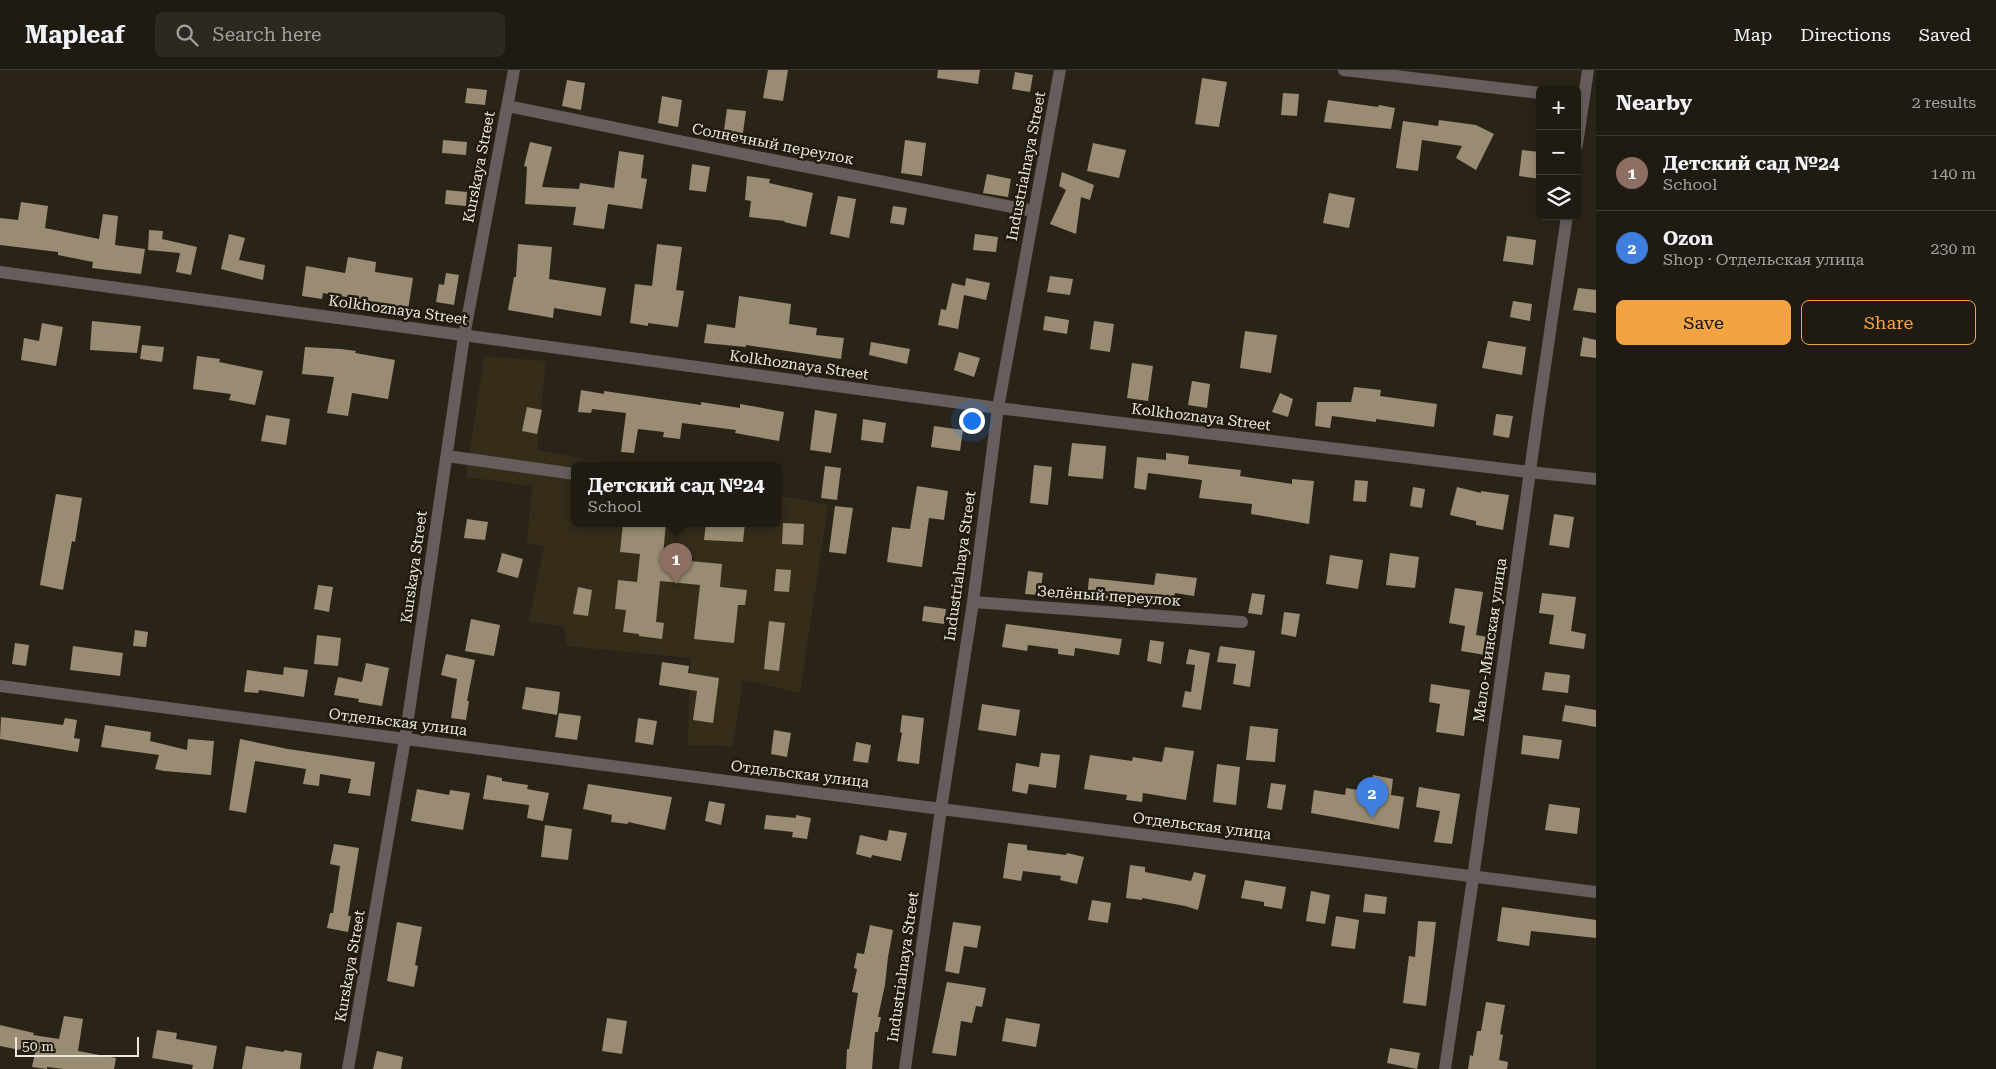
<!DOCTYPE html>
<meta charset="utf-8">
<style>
body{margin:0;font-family:"Roboto Serif",serif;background:#2d2820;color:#f1f3f6}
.controls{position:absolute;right:15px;top:15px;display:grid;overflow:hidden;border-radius:8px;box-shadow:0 2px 8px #0003}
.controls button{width:45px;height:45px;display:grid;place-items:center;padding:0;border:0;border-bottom:1px solid #3d3932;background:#201b12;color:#f1f3f6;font:25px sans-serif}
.scale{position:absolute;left:15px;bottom:12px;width:124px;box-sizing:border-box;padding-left:5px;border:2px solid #ebe7df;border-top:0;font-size:14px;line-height:18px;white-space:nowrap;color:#ebe7df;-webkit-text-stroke:4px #201a0f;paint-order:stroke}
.you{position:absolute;left:971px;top:350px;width:18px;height:18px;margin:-12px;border:4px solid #fff;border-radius:50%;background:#1a73e8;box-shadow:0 0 0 8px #1a73e833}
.badge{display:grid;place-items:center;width:32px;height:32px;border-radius:50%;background:#f3a442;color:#fff;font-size:16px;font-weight:700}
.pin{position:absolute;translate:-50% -41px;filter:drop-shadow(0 1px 2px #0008)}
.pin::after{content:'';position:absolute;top:26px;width:18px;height:15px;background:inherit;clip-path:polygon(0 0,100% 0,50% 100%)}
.popup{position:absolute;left:571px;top:392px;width:210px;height:65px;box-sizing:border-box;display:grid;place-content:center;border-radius:8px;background:#201b12;filter:drop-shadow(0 1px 4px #0005);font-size:16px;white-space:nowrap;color:#a2a19f}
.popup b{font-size:19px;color:#f1f3f6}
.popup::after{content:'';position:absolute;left:50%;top:100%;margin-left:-10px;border:10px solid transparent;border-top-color:#201b12}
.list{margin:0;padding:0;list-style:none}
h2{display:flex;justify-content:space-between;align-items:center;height:65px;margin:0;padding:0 20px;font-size:21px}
h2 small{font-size:16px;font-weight:400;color:#a2a19f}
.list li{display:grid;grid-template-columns:32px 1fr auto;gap:15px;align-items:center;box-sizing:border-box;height:75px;padding:0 20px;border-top:1px solid #3d3932}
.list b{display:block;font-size:19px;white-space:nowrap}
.list p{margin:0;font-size:16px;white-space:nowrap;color:#a2a19f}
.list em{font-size:16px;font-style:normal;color:#a2a19f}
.actions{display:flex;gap:10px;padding:15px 20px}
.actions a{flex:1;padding:11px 0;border:1px solid #f3a442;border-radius:8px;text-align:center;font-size:18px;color:#f3a442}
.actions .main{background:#f3a442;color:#111}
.icon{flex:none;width:28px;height:28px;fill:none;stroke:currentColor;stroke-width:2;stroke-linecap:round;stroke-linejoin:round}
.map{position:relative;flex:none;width:1596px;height:999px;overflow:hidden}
header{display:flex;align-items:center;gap:30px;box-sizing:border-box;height:70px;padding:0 25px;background:#201b12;border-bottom:1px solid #3d3932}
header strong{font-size:24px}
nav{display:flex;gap:28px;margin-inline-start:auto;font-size:18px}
.search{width:350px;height:45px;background:#2d2820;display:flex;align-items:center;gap:12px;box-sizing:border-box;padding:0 18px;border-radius:8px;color:#a2a19f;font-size:19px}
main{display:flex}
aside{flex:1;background:#201b12}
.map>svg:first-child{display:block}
.built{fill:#352d1a}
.building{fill:#998c72}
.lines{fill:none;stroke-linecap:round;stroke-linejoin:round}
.minor{stroke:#655e5c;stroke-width:12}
.labels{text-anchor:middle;stroke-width:5;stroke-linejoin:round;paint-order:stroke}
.street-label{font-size:15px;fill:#ebe7df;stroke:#201a0f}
</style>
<header>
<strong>Mapleaf</strong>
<div class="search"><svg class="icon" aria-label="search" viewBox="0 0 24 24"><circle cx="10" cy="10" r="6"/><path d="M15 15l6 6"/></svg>Search here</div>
<nav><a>Map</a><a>Directions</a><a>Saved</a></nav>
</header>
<main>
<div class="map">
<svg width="1596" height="999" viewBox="0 0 1596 999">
<rect width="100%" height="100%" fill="#2a2418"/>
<path class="built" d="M 484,286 L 546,291 L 537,380 L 616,395 L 575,395 L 575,453 L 777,453 L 777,425 L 828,435 L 800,623 L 743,610 L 733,676 L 688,675 L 690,588 L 567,576 L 564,556 L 529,552 L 544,476 L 527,473 L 532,416 L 466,407 Z"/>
<path class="building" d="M 768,0 L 788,0 L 783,31 L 763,28 Z
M 938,0 L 980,0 L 978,14 L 937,8 Z
M 1015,2 L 1033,5 L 1030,22 L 1012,19 Z
M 1202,8 L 1227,12 L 1219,57 L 1195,54 Z
M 567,10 L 585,13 L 581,40 L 562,36 Z
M 467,18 L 487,20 L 485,35 L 465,33 Z
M 1283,23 L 1299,24 L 1297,46 L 1281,45 Z
M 662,26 L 682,30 L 678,57 L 658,53 Z
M 1328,30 L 1378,37 L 1379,35 L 1395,38 L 1391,59 L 1324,52 Z
M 727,39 L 746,41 L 742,70 L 723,67 Z
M 1439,50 L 1476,55 L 1494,64 L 1476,100 L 1456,88 L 1462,76 L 1422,70 L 1418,101 L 1396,98 L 1403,51 L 1438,56 Z
M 443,70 L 467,72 L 466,85 L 442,83 Z
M 905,70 L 926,73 L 922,106 L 901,103 Z
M 530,72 L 552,77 L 542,117 L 579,119 L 580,113 L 614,118 L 619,81 L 644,85 L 641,108 L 647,109 L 642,139 L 608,134 L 604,159 L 573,155 L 576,137 L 525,134 L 527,97 L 524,96 Z
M 1093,73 L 1126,80 L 1119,108 L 1087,101 Z
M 1522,80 L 1540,82 L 1540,109 L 1519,106 Z
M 692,94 L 710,97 L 706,122 L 689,120 Z
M 1062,102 L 1094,115 L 1090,130 L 1081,127 L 1076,164 L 1050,154 L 1066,120 L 1059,116 Z
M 987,104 L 1011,109 L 1008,127 L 983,123 Z
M 747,106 L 770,109 L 769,113 L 813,123 L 806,157 L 784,152 L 785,151 L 749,147 L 751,131 L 745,130 Z
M 446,120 L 467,122 L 466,136 L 445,134 Z
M 1329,123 L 1355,128 L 1349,158 L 1323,153 Z
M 838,126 L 856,129 L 849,168 L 830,164 Z
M 21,132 L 48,136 L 45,158 L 99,169 L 103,144 L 118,146 L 115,175 L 145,179 L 141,204 L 92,198 L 93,192 L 58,185 L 58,182 L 0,175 L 0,148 L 18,150 Z
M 893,136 L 907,138 L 904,155 L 890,153 Z
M 149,160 L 163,161 L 162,169 L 197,177 L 191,205 L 176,202 L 180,183 L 148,180 Z
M 229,164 L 245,168 L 239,190 L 265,195 L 263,210 L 221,199 Z
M 975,164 L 998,167 L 996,182 L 973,180 Z
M 1507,166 L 1536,170 L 1533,195 L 1503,191 Z
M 518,174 L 552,177 L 549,209 L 606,218 L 601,246 L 554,238 L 553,248 L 508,240 L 514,207 L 516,207 Z
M 657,174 L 682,177 L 676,220 L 684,221 L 678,257 L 648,253 L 648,256 L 630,253 L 635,214 L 652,216 Z
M 348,187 L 376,192 L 375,202 L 413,208 L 408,240 L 382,236 L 382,233 L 323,223 L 322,229 L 302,226 L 306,196 L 345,203 Z
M 446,203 L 459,205 L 454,235 L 436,232 L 439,214 L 444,215 Z
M 1050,206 L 1073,209 L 1070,225 L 1047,222 Z
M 966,208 L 990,213 L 986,230 L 964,225 L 958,259 L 938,255 L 941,239 L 946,240 L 952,213 L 965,216 Z
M 1578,218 L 1596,220 L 1596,243 L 1573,240 Z
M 739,226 L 791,234 L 789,254 L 817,258 L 816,265 L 844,268 L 841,289 L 746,275 L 746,277 L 704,273 L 707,254 L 735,258 Z
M 1513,231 L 1532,234 L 1530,251 L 1510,247 Z
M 1045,246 L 1069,250 L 1067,264 L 1043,260 Z
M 92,251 L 141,256 L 137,283 L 90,280 Z
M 1094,251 L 1114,254 L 1110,282 L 1090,279 Z
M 42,253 L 63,257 L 56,296 L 21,290 L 24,268 L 39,271 Z
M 1245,261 L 1277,265 L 1271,303 L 1240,298 Z
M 1583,267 L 1596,270 L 1596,288 L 1580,286 Z
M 1488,271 L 1526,277 L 1522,305 L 1482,298 Z
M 871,272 L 910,279 L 907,294 L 869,285 Z
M 142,275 L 164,277 L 162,292 L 140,289 Z
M 305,277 L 341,279 L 356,281 L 355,283 L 395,290 L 388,329 L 352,323 L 348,346 L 327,343 L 334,307 L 302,304 Z
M 959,282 L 980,288 L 974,307 L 954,300 Z
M 197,286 L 220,289 L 219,292 L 263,301 L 255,335 L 229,330 L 231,324 L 193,319 Z
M 1132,293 L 1153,296 L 1148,331 L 1127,328 Z
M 1192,311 L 1210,314 L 1207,338 L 1188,335 Z
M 1354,317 L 1381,320 L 1380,326 L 1437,334 L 1434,357 L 1376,349 L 1376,352 L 1332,346 L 1330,358 L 1315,356 L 1317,332 L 1351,332 Z
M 581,320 L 604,324 L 604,321 L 701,335 L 701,332 L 740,338 L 740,334 L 784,342 L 779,371 L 735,363 L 736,360 L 682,353 L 680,369 L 663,367 L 664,362 L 638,359 L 634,383 L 621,382 L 626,343 L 592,339 L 591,343 L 578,342 Z
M 1280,323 L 1293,329 L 1288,347 L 1272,342 Z
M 527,337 L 542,340 L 537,364 L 522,361 Z
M 815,340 L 837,344 L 831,383 L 810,380 Z
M 1496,344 L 1513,346 L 1509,368 L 1493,365 Z
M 266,345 L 290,349 L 286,375 L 261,371 Z
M 863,349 L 886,353 L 883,373 L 861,370 Z
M 934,356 L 963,360 L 960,381 L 931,377 Z
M 1072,373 L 1106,376 L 1103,409 L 1068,406 Z
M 1166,383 L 1189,386 L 1188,394 L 1241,400 L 1240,406 L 1292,414 L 1292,409 L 1314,411 L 1309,454 L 1251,444 L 1252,434 L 1199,428 L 1202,410 L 1148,403 L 1146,420 L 1134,418 L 1137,387 L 1166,390 Z
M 1034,395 L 1052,397 L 1048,435 L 1030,433 Z
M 825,396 L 841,398 L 837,430 L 821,428 Z
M 1355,410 L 1368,411 L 1366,432 L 1353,431 Z
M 917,416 L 948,421 L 944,450 L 929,448 L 922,497 L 887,492 L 892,457 L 910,459 Z
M 1413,417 L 1425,419 L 1422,438 L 1410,436 Z
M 1457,417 L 1481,423 L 1481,421 L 1509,425 L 1503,460 L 1476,455 L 1476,451 L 1450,445 Z
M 56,424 L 82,428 L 75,472 L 72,471 L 63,520 L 40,515 Z
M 835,436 L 853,438 L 846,484 L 829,482 Z
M 1554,444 L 1574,447 L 1569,478 L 1549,475 Z
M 467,449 L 488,452 L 485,470 L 464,468 Z
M 623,453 L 666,453 L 663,485 L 690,488 L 690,491 L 722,494 L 720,517 L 747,520 L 745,535 L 738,535 L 734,573 L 694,569 L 700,515 L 660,511 L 656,552 L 664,553 L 662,569 L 639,566 L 639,564 L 623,562 L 626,540 L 615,539 L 618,510 L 637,512 L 640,484 L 620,482 Z
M 706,453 L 745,453 L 743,472 L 704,470 Z
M 783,453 L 804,454 L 803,475 L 782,474 Z
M 502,483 L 523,489 L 518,508 L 497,502 Z
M 1390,483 L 1419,487 L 1415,518 L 1386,515 Z
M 1330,485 L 1363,490 L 1358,519 L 1326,514 Z
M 776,499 L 791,500 L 789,522 L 774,521 Z
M 1028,501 L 1043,503 L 1040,525 L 1025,524 Z
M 1156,503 L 1197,508 L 1194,526 L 1175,523 L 1173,535 L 1130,529 L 1130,533 L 1087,528 L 1089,508 L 1154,515 Z
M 318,515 L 333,517 L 329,542 L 314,539 Z
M 578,517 L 592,520 L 588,546 L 573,544 Z
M 1455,518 L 1483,522 L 1476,565 L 1488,567 L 1485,585 L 1461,581 L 1465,556 L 1449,553 Z
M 1252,523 L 1265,525 L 1262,545 L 1248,543 Z
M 1542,523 L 1576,527 L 1571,561 L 1586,564 L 1584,579 L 1549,574 L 1554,545 L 1539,543 Z
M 924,536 L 946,539 L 944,554 L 922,551 Z
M 1284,542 L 1300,544 L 1296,567 L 1281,564 Z
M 471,549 L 500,555 L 494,586 L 465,581 Z
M 769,551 L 785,553 L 779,601 L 764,599 Z
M 1006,554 L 1122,569 L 1119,585 L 1075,578 L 1074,586 L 1058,584 L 1058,579 L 1028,575 L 1027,581 L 1002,577 Z
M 135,560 L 148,562 L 146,577 L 133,576 Z
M 317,565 L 341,568 L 338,596 L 314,594 Z
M 1150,570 L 1164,572 L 1161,594 L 1147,591 Z
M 15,573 L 29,575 L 26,596 L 12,594 Z
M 73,576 L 123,583 L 120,606 L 70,600 Z
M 1220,576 L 1255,581 L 1250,617 L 1233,614 L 1236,594 L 1217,592 Z
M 1189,579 L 1210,583 L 1201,640 L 1182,637 L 1185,621 L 1191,622 L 1195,595 L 1186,594 Z
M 446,584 L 475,590 L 467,631 L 469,631 L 466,650 L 451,648 L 457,609 L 441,605 Z
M 662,592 L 689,596 L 688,603 L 719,608 L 713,653 L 693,650 L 697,621 L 659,615 Z
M 366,593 L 389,598 L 382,636 L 358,632 L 359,629 L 334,625 L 338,607 L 362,612 Z
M 284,597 L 308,600 L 304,627 L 259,620 L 258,623 L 244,622 L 247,600 L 283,605 Z
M 1545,602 L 1570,605 L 1568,623 L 1542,620 Z
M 1431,614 L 1470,620 L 1464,666 L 1436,662 L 1440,634 L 1429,632 Z
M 526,617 L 560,622 L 557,645 L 522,639 Z
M 982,634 L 1020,640 L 1016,666 L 978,660 Z
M 1565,635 L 1596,640 L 1596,657 L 1562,651 Z
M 559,643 L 581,646 L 577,670 L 555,667 Z
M 902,645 L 924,648 L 919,694 L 897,691 L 902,663 L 900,662 Z
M 1,647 L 63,655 L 65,648 L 77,650 L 74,668 L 80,669 L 78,682 L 0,669 Z
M 638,648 L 657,651 L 653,675 L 635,672 Z
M 105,655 L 151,662 L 150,671 L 187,680 L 188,669 L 214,671 L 211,705 L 164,701 L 155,699 L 159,685 L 101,677 Z
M 1250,656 L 1278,659 L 1275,692 L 1246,690 Z
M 774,660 L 791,663 L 787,687 L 771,684 Z
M 1523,665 L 1562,670 L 1559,689 L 1521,684 Z
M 240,669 L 288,679 L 375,692 L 370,726 L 348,723 L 351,709 L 320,704 L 319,716 L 303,714 L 306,699 L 255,691 L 246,743 L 229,740 Z
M 856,672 L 871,675 L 868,693 L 853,691 Z
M 1165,677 L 1194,681 L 1186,730 L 1143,723 L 1142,732 L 1126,730 L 1127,725 L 1084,719 L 1090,685 L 1132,691 L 1133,687 L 1162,692 Z
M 1041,683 L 1060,685 L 1056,718 L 1029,714 L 1027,724 L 1012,721 L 1016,693 L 1039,697 Z
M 1217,694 L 1240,697 L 1236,735 L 1213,732 Z
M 487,705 L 502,708 L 502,711 L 528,715 L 527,719 L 549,723 L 543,751 L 527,748 L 529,735 L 483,729 Z
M 1373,705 L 1393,709 L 1391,725 L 1404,727 L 1399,759 L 1311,743 L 1314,720 L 1345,725 L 1346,718 L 1370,722 Z
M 1271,713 L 1286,715 L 1282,740 L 1267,738 Z
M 588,714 L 672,727 L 665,760 L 628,752 L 628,754 L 611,752 L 612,745 L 583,739 Z
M 1419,717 L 1460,724 L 1452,774 L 1434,772 L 1440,741 L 1416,737 Z
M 417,719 L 449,725 L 450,720 L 470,723 L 463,760 L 411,751 Z
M 709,731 L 725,734 L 721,755 L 705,751 Z
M 1549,734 L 1580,738 L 1577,764 L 1545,760 Z
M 766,745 L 796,748 L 796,745 L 811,748 L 807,769 L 792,767 L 793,762 L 764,759 Z
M 545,755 L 572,759 L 568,790 L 541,787 Z
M 889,760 L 907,763 L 901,791 L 872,785 L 871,788 L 856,784 L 860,765 L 887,771 Z
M 1008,773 L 1027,775 L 1027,780 L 1066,785 L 1067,783 L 1084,787 L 1077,814 L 1060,810 L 1061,806 L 1023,801 L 1021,811 L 1003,808 Z
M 334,774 L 359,778 L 348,846 L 351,846 L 348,862 L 327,858 L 330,843 L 333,843 L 340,796 L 330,794 Z
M 1130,795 L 1145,797 L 1145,802 L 1191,811 L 1194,802 L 1206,805 L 1198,840 L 1185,836 L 1142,828 L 1142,830 L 1126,828 Z
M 1245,810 L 1286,817 L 1282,839 L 1264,836 L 1264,832 L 1241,828 Z
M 1311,821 L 1330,825 L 1325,854 L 1306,851 Z
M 1365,824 L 1387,827 L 1385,844 L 1363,842 Z
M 1092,830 L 1111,833 L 1108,853 L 1088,850 Z
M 1502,837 L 1596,850 L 1596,868 L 1531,861 L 1529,876 L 1497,871 Z
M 1336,846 L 1359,850 L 1355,879 L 1331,876 Z
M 1418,851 L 1436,852 L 1426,936 L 1403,933 L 1409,886 L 1415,887 Z
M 397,852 L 422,857 L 415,895 L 418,896 L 414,917 L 387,911 Z
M 953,852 L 981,856 L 977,878 L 964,876 L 959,904 L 945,901 Z
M 870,855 L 893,860 L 888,887 L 885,915 L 878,947 L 881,947 L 878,962 L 875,962 L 872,999 L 846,999 L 847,979 L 849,979 L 858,923 L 852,922 L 857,899 L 854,898 L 857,883 L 864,884 Z
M 947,912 L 986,918 L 982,937 L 976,936 L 972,953 L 961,951 L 956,986 L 932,983 Z
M 1486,932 L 1505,935 L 1500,964 L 1503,965 L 1499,990 L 1508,992 L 1507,999 L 1468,999 L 1470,985 L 1473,986 L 1477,961 L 1481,961 Z
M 64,946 L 83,949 L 78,981 L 116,988 L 114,999 L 64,999 L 47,997 L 47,999 L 32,997 L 35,983 L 0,976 L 0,955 L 34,963 L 33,965 L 59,969 Z
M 607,948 L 627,951 L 622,984 L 602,981 Z
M 1006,948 L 1040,954 L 1036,977 L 1002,971 Z
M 157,960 L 177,963 L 176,969 L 217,976 L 213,999 L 192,999 L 193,995 L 152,988 Z
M 246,976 L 284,982 L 284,980 L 302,983 L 300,999 L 242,999 Z
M 1390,978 L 1420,983 L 1417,999 L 1387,993 Z
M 377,981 L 403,987 L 401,999 L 373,999 Z"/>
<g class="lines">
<path class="minor" d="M 1344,0 L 1540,23
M 507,36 L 772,90 L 1033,141
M 1577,75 L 1588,0
M 0,202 L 998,338 L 1529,402 L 1596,409
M 447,386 L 575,404
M 973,532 L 1242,552
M 0,616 L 941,739 L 1596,822
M 348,999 L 405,669 L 464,266 L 514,0
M 905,999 L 941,739 L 973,532 L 998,338 L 1060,0
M 1445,999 C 1488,715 1524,430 1567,146"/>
</g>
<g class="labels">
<g class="street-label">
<text transform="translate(773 74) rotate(11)" y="5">Солнечный переулок</text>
<text transform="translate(1026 96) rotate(-79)" y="5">Industrialnaya Street</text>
<text transform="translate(479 97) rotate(-79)" y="5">Kurskaya Street</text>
<text transform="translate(398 240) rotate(8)" y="5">Kolkhoznaya Street</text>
<text transform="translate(799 295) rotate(8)" y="5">Kolkhoznaya Street</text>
<text transform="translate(1201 347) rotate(7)" y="5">Kolkhoznaya Street</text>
<text transform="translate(960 496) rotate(-82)" y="5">Industrialnaya Street</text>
<text transform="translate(414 497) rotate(-82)" y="5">Kurskaya Street</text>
<text transform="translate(1109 526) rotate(4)" y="5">Зелёный переулок</text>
<text transform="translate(1490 570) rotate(-82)" y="5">Мало-Минская улица</text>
<text transform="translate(398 652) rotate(7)" y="5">Отдельская улица</text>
<text transform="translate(800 704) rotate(7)" y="5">Отдельская улица</text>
<text transform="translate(1202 756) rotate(7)" y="5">Отдельская улица</text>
<text transform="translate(350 896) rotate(-80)" y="5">Kurskaya Street</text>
<text transform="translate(903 897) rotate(-82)" y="5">Industrialnaya Street</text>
</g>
</g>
</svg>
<div class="controls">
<button>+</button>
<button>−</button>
<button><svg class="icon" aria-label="layers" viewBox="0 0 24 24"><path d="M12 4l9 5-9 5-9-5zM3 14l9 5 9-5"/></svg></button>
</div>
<div class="scale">50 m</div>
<div class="you"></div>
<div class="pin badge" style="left:676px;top:514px;background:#8d6e63">1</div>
<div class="popup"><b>Детский сад №24</b>School</div>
<div class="pin badge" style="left:1372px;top:748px;background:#3f7fe0">2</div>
</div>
<aside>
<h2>Nearby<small>2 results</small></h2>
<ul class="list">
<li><span class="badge" style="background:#8d6e63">1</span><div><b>Детский сад №24</b><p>School</p></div><em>140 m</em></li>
<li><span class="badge" style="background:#3f7fe0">2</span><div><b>Ozon</b><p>Shop · Отдельская улица</p></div><em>230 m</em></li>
</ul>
<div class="actions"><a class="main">Save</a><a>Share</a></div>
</aside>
</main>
